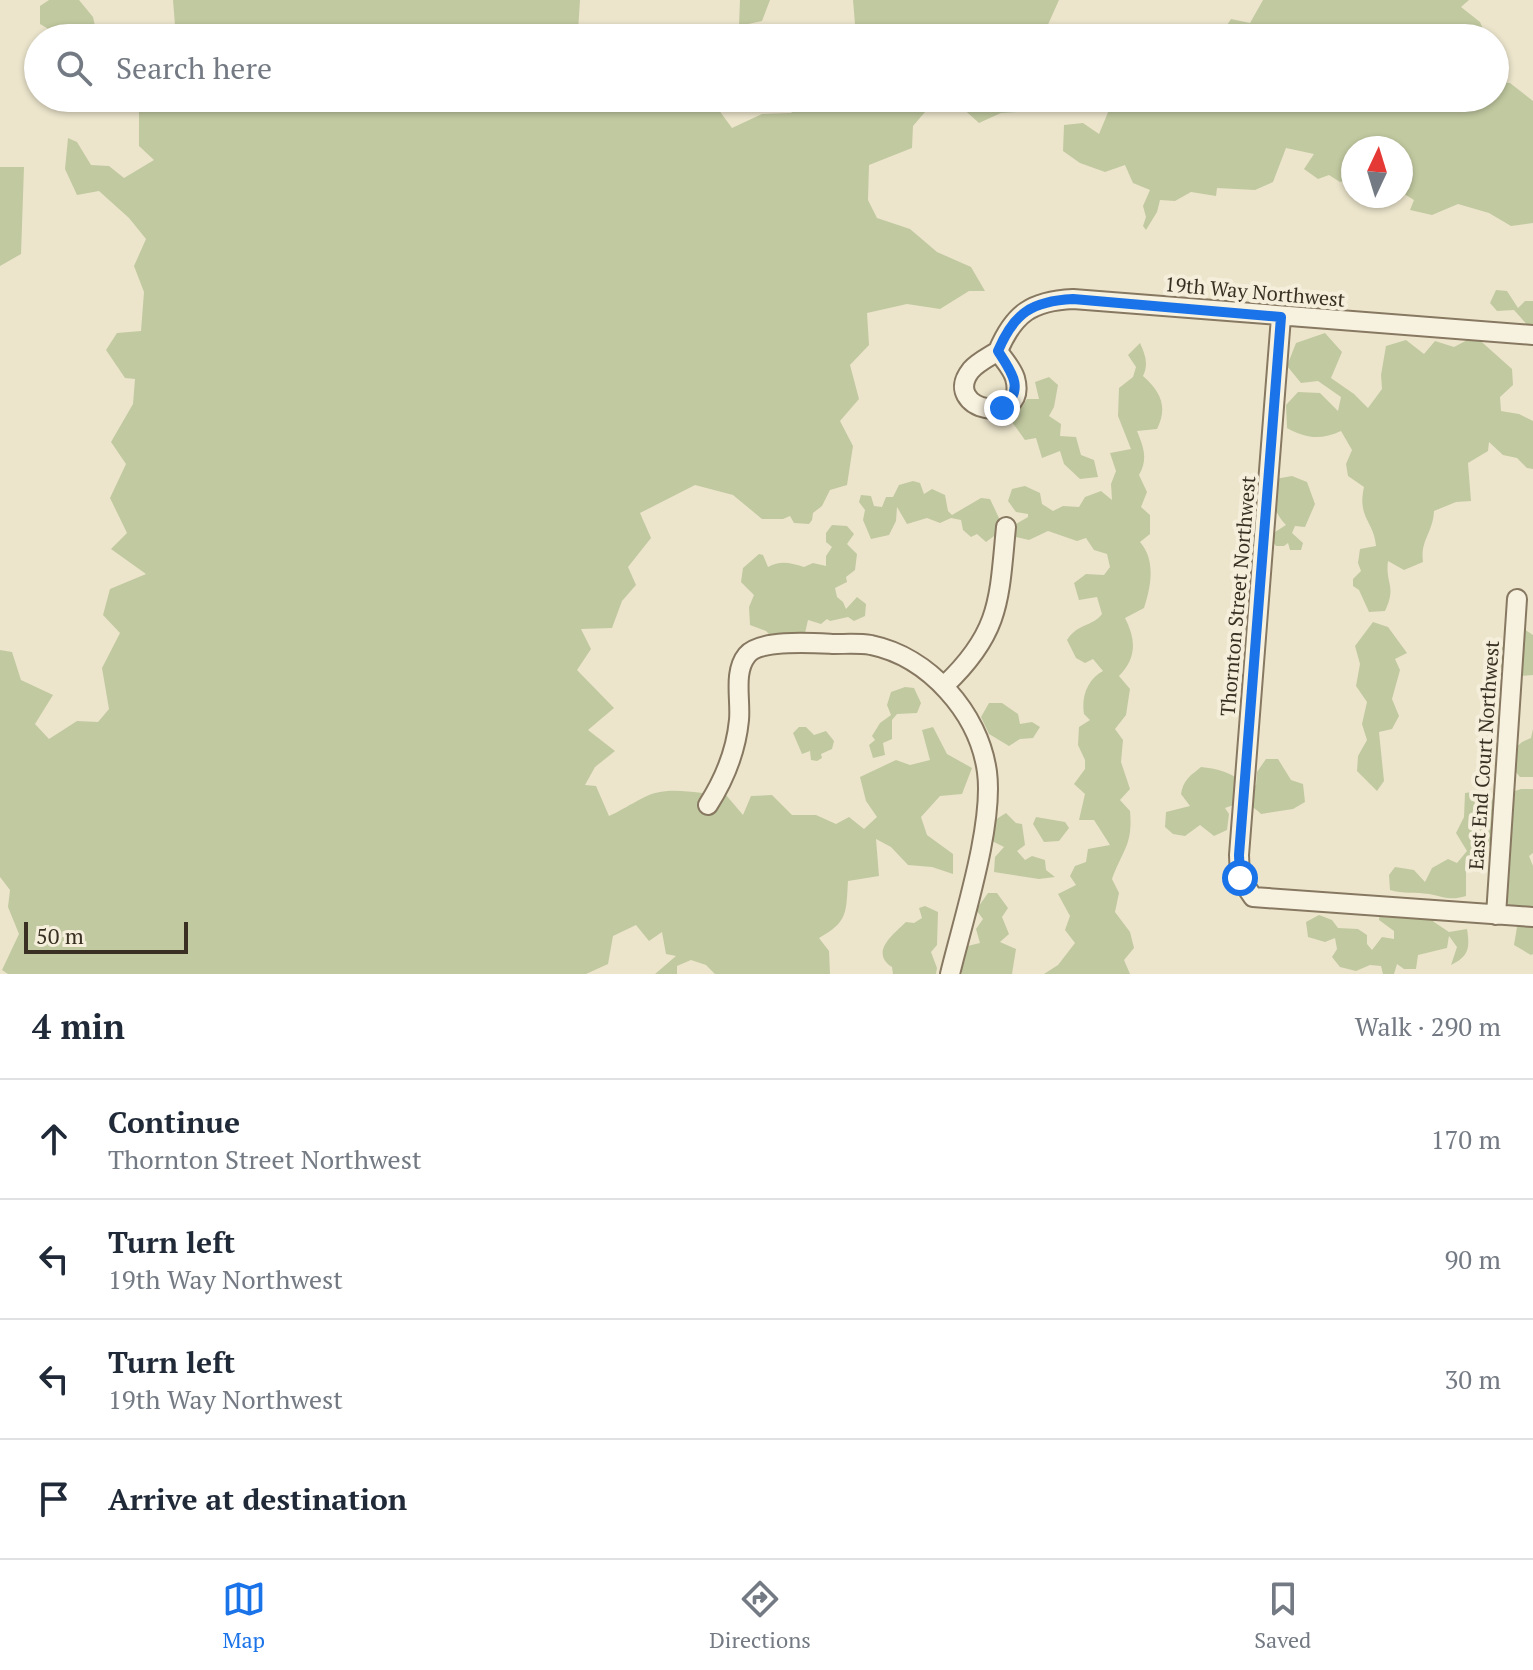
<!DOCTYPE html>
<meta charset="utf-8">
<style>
body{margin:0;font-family:"PT Serif",serif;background:#f6f6f7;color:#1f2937}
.compass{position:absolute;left:1341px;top:136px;width:72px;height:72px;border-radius:50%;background:#fff;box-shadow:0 2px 6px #0004;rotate:4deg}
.scale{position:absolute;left:24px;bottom:20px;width:164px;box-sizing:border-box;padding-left:8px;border:4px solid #393023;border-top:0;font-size:22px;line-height:28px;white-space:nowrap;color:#393023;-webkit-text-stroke:6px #f4eedb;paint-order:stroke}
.stop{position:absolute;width:24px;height:24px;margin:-18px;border:6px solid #1a73e8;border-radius:50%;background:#fff}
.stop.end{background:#1a73e8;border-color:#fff;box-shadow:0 2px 8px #0008}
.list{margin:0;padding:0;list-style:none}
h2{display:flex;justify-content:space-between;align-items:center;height:104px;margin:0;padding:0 32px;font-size:34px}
h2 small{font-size:26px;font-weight:400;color:#747a83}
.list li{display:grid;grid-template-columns:52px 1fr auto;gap:24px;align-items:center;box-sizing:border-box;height:120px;padding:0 32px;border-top:2px solid #e0e1e3}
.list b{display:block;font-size:30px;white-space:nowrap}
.list p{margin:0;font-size:26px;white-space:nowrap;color:#747a83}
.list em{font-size:26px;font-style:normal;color:#747a83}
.icon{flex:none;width:44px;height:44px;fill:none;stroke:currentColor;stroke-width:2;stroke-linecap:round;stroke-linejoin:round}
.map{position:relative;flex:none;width:1533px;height:974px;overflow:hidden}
.search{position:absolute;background:#fff;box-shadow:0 2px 6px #0004;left:24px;right:24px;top:24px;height:88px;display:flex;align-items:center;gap:20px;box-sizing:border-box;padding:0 28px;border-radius:44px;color:#747a83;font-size:30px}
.sheet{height:584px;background:#fff}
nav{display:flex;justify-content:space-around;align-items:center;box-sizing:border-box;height:112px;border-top:2px solid #e0e1e3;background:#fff;font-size:22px;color:#747a83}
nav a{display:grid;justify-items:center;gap:4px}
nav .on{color:#1a73e8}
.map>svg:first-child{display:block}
.green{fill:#c1c9a0}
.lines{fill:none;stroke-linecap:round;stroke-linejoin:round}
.minor-casing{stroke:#877861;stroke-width:22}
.minor{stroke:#f7f1df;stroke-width:18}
.route{stroke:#1a73e8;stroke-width:10}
.labels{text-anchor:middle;stroke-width:8;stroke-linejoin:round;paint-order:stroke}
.street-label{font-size:20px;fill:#393023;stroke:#f4eedb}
</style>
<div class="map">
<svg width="1533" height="974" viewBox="0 0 1533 974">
<rect width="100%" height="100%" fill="#ece5cc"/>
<path class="green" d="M 49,0 L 79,0 L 93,17 L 97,35 L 111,31 L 115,38 L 93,38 L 89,29 L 79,38 L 51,38 L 47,28 L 40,24 L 40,6 Z
M 173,0 L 580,0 L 578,31 L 604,38 L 176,38 Z
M 740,0 L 770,0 L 762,21 L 739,26 Z
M 853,0 L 1059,0 L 1046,29 L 1066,38 L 830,38 L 832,25 L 855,24 Z
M 1263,0 L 1469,0 L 1461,7 L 1480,22 L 1487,38 L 1188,38 L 1197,26 L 1223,31 L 1231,19 L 1250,23 Z
M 1495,82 L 1510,83 L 1533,101 L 1533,223 L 1511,226 L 1489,213 L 1458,204 L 1432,215 L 1410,210 L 1414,200 L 1401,192 L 1401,148 L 1353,148 L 1353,178 L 1340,182 L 1329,175 L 1318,179 L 1304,169 L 1314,154 L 1286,148 L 1273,182 L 1255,190 L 1217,188 L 1216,196 L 1191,192 L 1175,201 L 1160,200 L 1157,212 L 1146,230 L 1143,226 L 1146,217 L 1143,206 L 1150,190 L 1133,183 L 1125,165 L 1105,172 L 1080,163 L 1063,151 L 1064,125 L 1083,123 L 1099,134 L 1114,98 L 1495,98 Z
M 160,98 L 710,98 L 732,128 L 762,114 L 791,113 L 806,98 L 937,98 L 913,126 L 912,148 L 869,165 L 868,200 L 877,218 L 910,229 L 937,252 L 971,267 L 985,291 L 969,291 L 940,309 L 907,304 L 867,313 L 869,345 L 850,365 L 859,399 L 840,421 L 853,446 L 847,485 L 830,490 L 822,506 L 813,513 L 812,520 L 809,524 L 794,523 L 790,516 L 783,519 L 762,519 L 733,495 L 695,485 L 640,513 L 651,538 L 628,567 L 636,585 L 622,601 L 612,628 L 581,629 L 591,649 L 577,670 L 614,708 L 588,730 L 615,751 L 595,767 L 585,785 L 596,786 L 609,816 C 623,810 643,796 655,793 C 680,787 702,795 726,795 L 743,815 L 751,796 L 772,795 L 792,815 L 816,815 L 836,824 L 849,817 L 864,829 L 877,817 L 866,801 L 860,777 L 896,760 L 910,765 L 930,760 L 922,730 L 933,727 L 947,754 L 972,768 L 962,794 L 940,796 L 921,817 L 927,835 L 953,854 L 953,874 L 932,867 L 908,865 L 891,847 L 876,839 L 879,876 L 848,881 C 846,913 848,922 819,938 L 829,951 L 830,974 L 715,974 L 706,965 L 691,960 L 677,966 L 677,974 L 655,974 L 676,956 L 666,954 L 662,932 L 649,941 L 636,925 L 613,936 L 608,964 L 586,974 L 8,974 L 2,970 L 19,934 L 8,907 L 10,890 L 0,877 L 0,650 L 12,652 L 21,680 L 53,695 L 35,724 L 49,739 L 77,721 L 98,722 L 109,709 L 102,668 L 120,633 L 103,615 L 110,589 L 146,574 L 111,549 L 127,533 L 110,498 L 126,464 L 111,442 L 133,404 L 135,379 L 125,378 L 106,350 L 117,333 L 141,331 L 144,292 L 134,266 L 146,239 L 129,218 L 99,191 L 77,195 L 65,169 L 68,138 L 77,142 L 91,165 L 109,166 L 124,178 L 154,160 L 139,146 L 139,112 Z
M 958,98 L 1029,98 L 1017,112 L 1001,113 L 979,123 L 958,104 Z
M 0,167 L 24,167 L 21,254 L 0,266 Z
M 1496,290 L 1507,291 L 1518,308 L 1525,301 L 1533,301 L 1533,327 L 1530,328 L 1514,310 L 1497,311 L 1490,303 Z
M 1325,333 L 1342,352 L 1331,378 L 1354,394 L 1368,408 L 1382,389 L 1381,375 L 1386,346 L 1406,340 L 1424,354 L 1435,341 L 1454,347 L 1475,336 L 1512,369 L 1513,385 L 1500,397 L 1501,411 L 1519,414 L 1533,421 L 1533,469 L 1527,468 L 1517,458 L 1503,455 L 1489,442 L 1488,451 L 1468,463 L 1471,501 L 1456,502 L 1434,511 C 1433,533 1420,540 1423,562 L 1404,570 L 1388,561 C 1385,584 1397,586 1385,611 L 1369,612 L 1359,590 L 1353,586 L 1353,579 L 1361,571 L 1358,563 L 1360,549 L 1376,546 C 1374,521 1357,518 1364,487 L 1348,476 L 1346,464 L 1352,450 L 1341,431 C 1321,440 1307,439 1287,428 L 1286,405 L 1298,392 L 1320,393 L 1338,411 L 1341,397 L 1318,381 L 1301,383 L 1287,366 L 1296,343 Z
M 1140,343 C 1145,354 1149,364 1143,376 C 1161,392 1168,407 1157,429 L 1137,431 C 1144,448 1148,459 1139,475 L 1147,492 L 1141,507 L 1150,515 L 1150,534 L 1140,542 C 1156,560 1151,587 1144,608 L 1125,618 C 1136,640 1137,657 1119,676 L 1130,689 L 1126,715 L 1115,729 L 1123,740 L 1121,762 L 1130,789 L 1120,800 L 1130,811 C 1133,845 1123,849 1112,879 L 1119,893 L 1115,912 L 1130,932 L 1134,948 L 1124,960 L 1130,974 L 1044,974 L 1058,965 L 1075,943 L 1065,930 L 1070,916 L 1058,894 L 1076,885 L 1070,876 L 1075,866 L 1086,862 L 1088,849 L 1110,845 L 1094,820 L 1079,820 L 1085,794 L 1074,784 L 1085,769 L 1085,760 L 1078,745 L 1079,727 L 1090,720 L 1084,714 C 1081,696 1088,679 1103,671 L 1093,659 L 1085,663 L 1076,658 L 1067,640 C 1078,623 1092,627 1102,614 L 1097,597 L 1079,600 L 1074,583 L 1086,574 L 1104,575 L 1110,567 L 1107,554 L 1094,550 L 1086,538 L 1077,541 L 1048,531 L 1029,540 L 1016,537 L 1016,524 L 1028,517 L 1028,514 L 1016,512 L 1008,501 L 1012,489 L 1025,486 L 1040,493 L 1042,504 L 1053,511 L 1063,506 L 1079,507 L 1085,497 L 1101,491 L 1112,500 L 1111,484 L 1116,471 L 1110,453 L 1131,449 L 1118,416 L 1119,388 L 1133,377 L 1136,367 L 1128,355 Z
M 1049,377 L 1058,385 L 1054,407 L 1049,416 L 1061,424 L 1060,436 L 1076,437 L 1081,455 L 1094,460 L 1098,477 L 1080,479 L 1064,464 L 1060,451 L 1042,458 L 1036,438 L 1025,440 L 1012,422 L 1027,399 L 1039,399 L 1035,382 Z
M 1292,476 L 1307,482 L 1315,504 L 1305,527 L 1295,526 L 1292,533 L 1303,543 L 1301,550 L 1290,550 L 1288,543 L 1284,546 L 1276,546 L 1271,539 L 1275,532 L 1286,525 C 1273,512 1270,496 1275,479 Z
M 913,481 L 920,483 L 924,494 L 932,489 L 945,495 L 948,511 L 952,515 L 981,498 L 990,499 L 999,518 L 1001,531 L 986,542 L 977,534 L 971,537 L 963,530 L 961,520 L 951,518 L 940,523 L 927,518 L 907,524 L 897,507 L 896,521 L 889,535 L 871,539 L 863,520 L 865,510 L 859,502 L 861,495 L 871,496 L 874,506 L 882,507 L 886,497 L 893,497 L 899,485 Z
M 832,525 L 847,526 L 854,534 L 847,544 L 857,554 L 855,570 L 846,577 L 847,582 L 835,588 L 837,597 L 843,602 L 846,609 L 857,597 L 866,604 L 865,616 L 854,621 L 848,617 L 830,621 L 827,619 L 821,624 L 808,620 L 805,633 L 792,632 L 777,642 L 766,631 L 750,625 L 749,607 L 754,595 L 741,582 L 743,568 L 759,554 L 763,555 L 768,567 C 781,560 790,563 804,567 L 813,563 L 826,566 L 826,556 L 832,547 L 826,542 L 826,533 Z
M 1373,622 L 1388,627 L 1407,653 L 1395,659 L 1400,670 L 1392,699 L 1399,716 L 1392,729 L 1379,732 L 1384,781 L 1377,791 L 1357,771 L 1358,756 L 1367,740 L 1362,724 L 1367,702 L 1356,686 L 1360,664 L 1355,646 Z
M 1524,629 L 1533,635 L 1533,675 L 1521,676 L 1501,667 L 1502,643 Z
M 905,687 L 914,688 L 921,703 L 917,713 L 897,714 L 892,720 L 892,739 L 883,743 L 885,755 L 873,758 L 869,745 L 875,740 L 872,736 L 880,723 L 891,715 L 887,705 L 891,692 Z
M 989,703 L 1002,703 L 1018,714 L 1020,724 L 1032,722 L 1040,727 L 1033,738 L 1020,739 L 1009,746 L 989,734 L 981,717 Z
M 799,727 L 806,727 L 814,735 L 826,731 L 834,741 L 832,749 L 821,754 L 822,758 L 817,761 L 811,760 L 810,751 L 802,754 L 793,733 Z
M 1533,729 L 1533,777 L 1520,777 L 1510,765 L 1511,752 L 1522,742 L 1531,738 Z
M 1266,759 L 1278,759 L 1291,780 L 1303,784 L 1305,802 L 1293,809 L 1261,814 C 1249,802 1241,802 1225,808 L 1229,814 L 1227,830 L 1214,836 L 1200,825 L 1185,836 L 1173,834 L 1165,827 L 1166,812 L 1190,806 L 1181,794 C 1183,780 1191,775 1201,767 C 1222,769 1235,774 1250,789 L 1256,785 L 1257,772 Z
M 1521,789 L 1533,789 L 1533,853 L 1529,856 L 1533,866 L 1533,909 L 1503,908 L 1489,882 L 1495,868 L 1494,844 L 1485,847 L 1485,863 L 1466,872 L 1466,896 C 1450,901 1445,897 1429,894 C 1415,892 1403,894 1390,890 L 1389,875 L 1395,867 L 1414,870 L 1425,882 L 1432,868 L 1448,859 L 1457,863 L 1467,851 L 1456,833 L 1464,817 L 1465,793 L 1485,790 L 1499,807 L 1506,794 Z
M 1006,813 L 1016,823 L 1022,824 L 1025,845 L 1017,851 L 1025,860 L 1032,856 L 1045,860 L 1046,870 L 1055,877 L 1039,879 L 994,872 L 995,857 L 1004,847 L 990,840 L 995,820 Z
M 1036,817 L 1065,822 L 1069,828 L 1059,841 L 1044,842 L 1033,824 Z
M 988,893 L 997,893 L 1008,908 L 1002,917 L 1009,934 L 1000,942 L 1016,949 L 1012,974 L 962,974 L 959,948 L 980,943 L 976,929 L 983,919 L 976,910 Z
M 1425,904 L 1434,922 L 1449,932 L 1467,929 C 1470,948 1469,956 1451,965 L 1457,947 L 1449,936 L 1447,948 L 1418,955 L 1416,969 L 1404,969 L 1397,964 L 1394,974 L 1383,974 L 1381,966 L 1370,965 L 1356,971 L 1340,967 L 1332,957 L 1337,949 L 1335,938 L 1325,942 L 1308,937 L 1306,922 L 1319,915 L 1332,920 L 1338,928 L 1358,929 L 1367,935 L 1367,944 L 1372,950 L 1382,937 L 1394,939 L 1394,931 L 1379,920 L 1380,910 Z
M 925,906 L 938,912 L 937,945 L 931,952 L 937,968 L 936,974 L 893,974 L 892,967 C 869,952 894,934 906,922 L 914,923 L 922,918 L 919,908 Z
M 1531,924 L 1533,926 L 1533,954 L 1531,955 L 1514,945 L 1517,927 Z"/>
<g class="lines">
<defs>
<path id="minor" d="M 1281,317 L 1239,855 L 1240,878 L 1253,897 L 1533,917
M 998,351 C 1014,313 1032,301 1073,299 L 1533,335
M 998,351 C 1003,359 1012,368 1015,378 C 1029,429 939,410 971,370 C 978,362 989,357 998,351 Z
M 945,685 C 1001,632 999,599 1006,527
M 708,805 C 724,780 736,751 739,720 C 741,700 733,672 747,655 C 760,639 814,643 834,644 C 846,644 859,643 871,645 C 929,657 979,713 987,772 C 994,825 963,920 950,974
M 1496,915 L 1517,599"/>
</defs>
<use href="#minor" class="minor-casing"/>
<use href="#minor" class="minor"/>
</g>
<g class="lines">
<path class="route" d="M 1002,408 C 1026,390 1011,371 998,351 C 1014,313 1032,301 1073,299 L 1281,317 L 1239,855 L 1240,878"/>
</g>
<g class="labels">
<g class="street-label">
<text transform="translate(1255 292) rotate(5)" y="7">19th Way Northwest</text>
<text transform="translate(1238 596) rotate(-85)" y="7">Thornton Street Northwest</text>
<text transform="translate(1484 755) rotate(-86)" y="7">East End Court Northwest</text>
</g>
</g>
</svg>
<svg class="compass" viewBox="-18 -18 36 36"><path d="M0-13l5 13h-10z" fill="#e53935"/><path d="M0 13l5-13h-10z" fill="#747a83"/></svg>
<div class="scale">50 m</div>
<div class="stop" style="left:1240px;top:878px"></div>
<div class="stop end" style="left:1002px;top:408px"></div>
<div class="search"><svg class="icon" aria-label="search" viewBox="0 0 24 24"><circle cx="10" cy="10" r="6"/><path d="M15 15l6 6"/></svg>Search here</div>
</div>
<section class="sheet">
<h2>4 min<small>Walk · 290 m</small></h2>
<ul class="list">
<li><svg class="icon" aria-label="ahead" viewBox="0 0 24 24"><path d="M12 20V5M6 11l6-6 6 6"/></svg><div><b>Continue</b><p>Thornton Street Northwest</p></div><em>170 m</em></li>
<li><svg class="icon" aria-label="left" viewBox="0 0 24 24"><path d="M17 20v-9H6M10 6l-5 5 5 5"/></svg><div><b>Turn left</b><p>19th Way Northwest</p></div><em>90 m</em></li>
<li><svg class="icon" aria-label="left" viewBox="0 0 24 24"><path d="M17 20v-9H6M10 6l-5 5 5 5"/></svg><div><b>Turn left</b><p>19th Way Northwest</p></div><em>30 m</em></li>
<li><svg class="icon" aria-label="arrive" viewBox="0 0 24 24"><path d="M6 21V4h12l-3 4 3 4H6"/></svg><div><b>Arrive at destination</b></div></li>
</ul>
</section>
<nav>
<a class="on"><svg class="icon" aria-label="map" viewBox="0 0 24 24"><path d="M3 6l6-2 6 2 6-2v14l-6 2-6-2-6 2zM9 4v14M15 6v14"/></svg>Map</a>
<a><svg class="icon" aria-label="directions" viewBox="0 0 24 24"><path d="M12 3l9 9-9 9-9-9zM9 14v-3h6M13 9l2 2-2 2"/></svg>Directions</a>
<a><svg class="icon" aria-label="saved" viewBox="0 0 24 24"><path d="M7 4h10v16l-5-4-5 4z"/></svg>Saved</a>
</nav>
